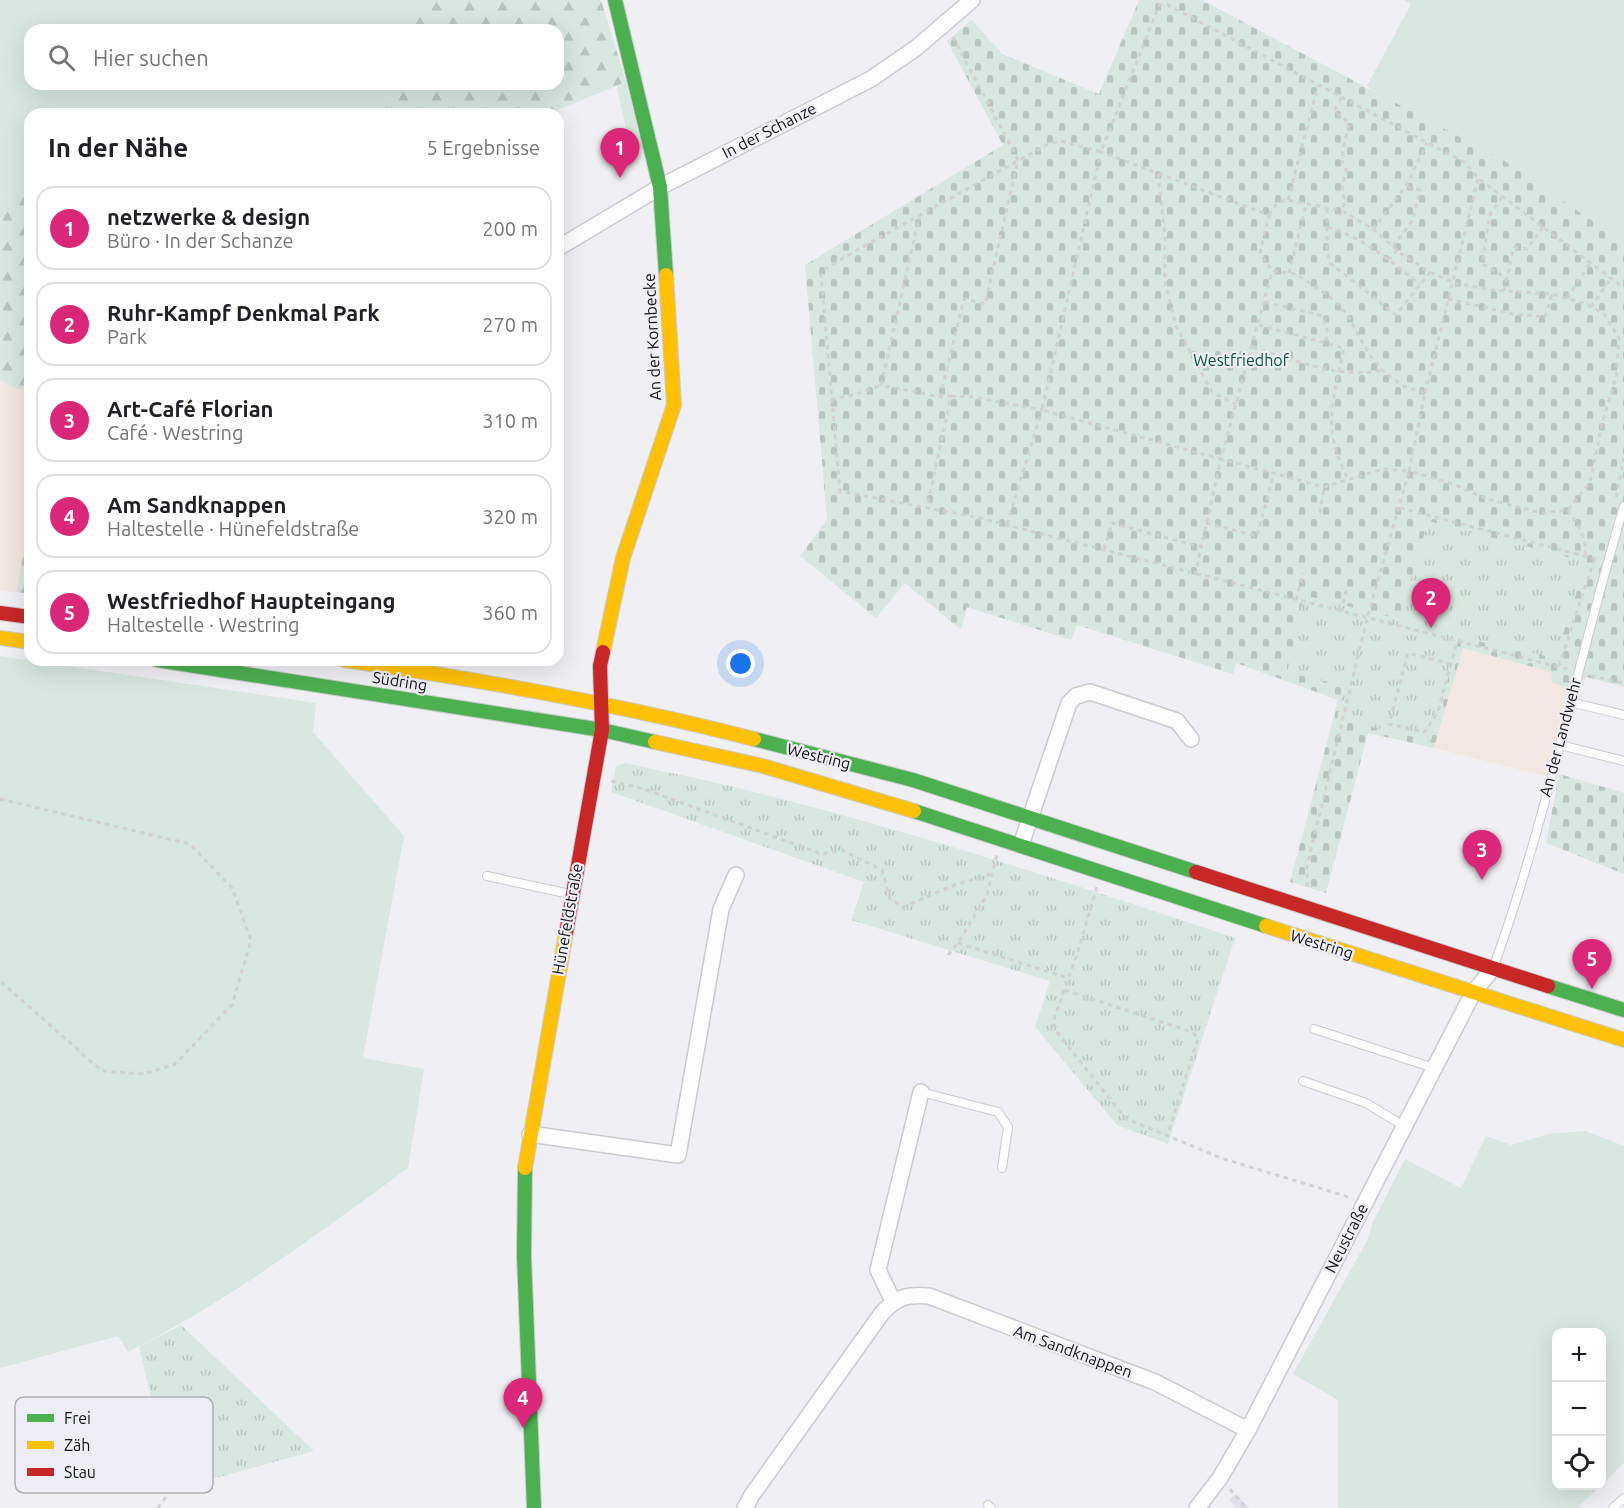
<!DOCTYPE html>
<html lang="de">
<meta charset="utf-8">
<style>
body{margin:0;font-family:Ubuntu,sans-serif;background:#f2f2f2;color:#202124}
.controls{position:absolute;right:18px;bottom:18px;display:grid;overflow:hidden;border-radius:12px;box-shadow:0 6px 24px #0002}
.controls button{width:54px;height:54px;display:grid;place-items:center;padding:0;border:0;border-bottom:2px solid #e0e0e0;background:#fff;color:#202124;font:30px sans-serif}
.you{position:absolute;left:741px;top:664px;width:21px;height:21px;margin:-15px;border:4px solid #fff;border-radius:50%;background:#1a73e8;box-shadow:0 0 0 9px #1a73e833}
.badge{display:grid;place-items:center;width:39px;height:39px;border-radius:50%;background:#db2777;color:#fff;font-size:20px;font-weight:700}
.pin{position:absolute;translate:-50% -50px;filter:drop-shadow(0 2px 3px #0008)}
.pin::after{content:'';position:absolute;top:32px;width:21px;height:18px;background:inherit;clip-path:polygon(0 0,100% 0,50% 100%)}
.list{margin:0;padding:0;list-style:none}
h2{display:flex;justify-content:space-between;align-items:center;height:78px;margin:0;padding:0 24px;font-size:26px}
h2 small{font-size:20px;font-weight:400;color:#757577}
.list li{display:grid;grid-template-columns:39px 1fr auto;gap:18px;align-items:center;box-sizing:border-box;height:84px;margin:0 12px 12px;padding:0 12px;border:2px solid #e0e0e0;border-radius:18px}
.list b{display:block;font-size:22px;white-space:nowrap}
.list p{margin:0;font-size:20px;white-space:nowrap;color:#757577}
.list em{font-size:20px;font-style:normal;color:#757577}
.icon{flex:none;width:33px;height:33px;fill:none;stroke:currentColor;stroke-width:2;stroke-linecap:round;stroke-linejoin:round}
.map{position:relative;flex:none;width:1624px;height:1508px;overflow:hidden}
.search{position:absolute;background:#fff;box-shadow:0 6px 24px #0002;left:24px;top:24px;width:540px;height:66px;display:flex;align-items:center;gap:15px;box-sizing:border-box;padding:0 21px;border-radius:18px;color:#757577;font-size:22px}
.panel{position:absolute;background:#fff;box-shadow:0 6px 24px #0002;left:24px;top:108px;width:540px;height:558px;border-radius:18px}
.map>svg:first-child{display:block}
.commercial{fill:#f3e8e1}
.built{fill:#e1e1ec}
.grass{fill:#d8e7df}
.forest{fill:url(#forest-firs)}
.cemetery{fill:url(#cemetery-stones)}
.park{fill:url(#park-tufts)}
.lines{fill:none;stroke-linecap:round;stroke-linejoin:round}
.lane-casing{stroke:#cbcbce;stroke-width:10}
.street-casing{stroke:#cbcbce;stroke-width:18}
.fast-casing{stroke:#cbcbce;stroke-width:16}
.slow-casing{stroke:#cbcbce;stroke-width:16}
.jam-casing{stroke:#cbcbce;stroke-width:16}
.path{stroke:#d1d1d1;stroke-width:3;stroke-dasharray:4.5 4.5;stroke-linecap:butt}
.lane{stroke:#fdfdfd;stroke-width:8}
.street{stroke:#fdfdfd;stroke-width:15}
.fast{stroke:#4caf50;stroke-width:14}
.slow{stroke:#ffc107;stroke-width:14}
.jam{stroke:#c62828;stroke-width:14}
.labels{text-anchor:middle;stroke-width:4.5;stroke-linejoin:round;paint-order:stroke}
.street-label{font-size:16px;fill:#151517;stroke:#eeeff6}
.park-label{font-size:16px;fill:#0b5936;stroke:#eeeff6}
.key{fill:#eeeff6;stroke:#adaeb3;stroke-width:1.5}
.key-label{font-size:16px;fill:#151517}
</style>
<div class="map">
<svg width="1624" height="1508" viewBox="0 0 1624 1508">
<defs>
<pattern id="forest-firs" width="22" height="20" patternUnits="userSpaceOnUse" patternTransform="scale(1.5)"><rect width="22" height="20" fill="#d8e7df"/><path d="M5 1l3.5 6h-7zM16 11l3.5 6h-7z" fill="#b8c5bf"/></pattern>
<pattern id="cemetery-stones" width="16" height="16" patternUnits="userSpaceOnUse" patternTransform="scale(1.5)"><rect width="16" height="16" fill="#d8e7df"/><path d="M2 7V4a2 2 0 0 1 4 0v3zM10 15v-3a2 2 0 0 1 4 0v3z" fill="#b8c5bf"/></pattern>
<pattern id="park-tufts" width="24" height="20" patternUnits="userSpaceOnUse" patternTransform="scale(1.5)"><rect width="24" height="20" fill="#d8e7df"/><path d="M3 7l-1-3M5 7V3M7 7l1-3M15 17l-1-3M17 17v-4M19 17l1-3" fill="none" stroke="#b8c5bf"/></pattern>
</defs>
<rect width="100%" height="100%" fill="#f0f0f4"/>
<path class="commercial" d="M 0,381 L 30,394 L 30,518 L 16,592 L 0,591 Z
M 1463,648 L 1553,672 L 1551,682 L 1569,688 L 1545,776 L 1434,748 Z"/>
<path class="built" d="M 1236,1494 L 1249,1508 L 1236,1508 L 1229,1500 Z"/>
<path class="grass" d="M 0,0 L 411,0 L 403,30 L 30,30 L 30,84 L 388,84 L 380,114 L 30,114 L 30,190 L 0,195 Z
M 1404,0 L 1624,0 L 1624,255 L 1616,253 L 1367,86 L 1411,4 Z
M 626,82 L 642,148 L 640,148 L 638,141 L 629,143 L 617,87 Z
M 0,656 L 316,703 L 313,732 L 404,836 L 363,1058 L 424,1069 L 408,1168 C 318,1234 228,1301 128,1352 L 118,1336 L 0,1368 Z
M 1585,1131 L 1624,1146 L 1624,1463 L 1602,1485 L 1602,1332 L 1556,1332 L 1556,1486 L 1601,1486 L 1577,1508 L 1338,1508 L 1338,1400 L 1293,1374 L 1368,1239 L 1373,1222 L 1405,1159 L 1461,1188 L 1486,1136 L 1511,1145 L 1549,1134 Z"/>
<path class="forest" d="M 411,0 L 601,0 L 626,82 L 548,114 L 380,114 L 388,84 L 558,84 L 558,30 L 403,30 Z
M 30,190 L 30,394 L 0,381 L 0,195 Z
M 30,518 L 30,594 L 16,592 Z"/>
<path class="cemetery" d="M 1139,0 L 1202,0 L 1503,160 L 1619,239 L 1616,253 L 1624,255 L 1624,687 L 1586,677 L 1580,692 L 1551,682 L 1552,672 L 1463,648 L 1434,748 L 1368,733 L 1326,893 L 1290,882 L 1338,700 L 1236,663 L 1233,674 L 1077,625 L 1071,640 L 967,607 L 961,630 L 905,583 L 876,618 L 800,556 L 827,520 L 805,265 L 1003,145 L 947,41 L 972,20 L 1002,54 L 1099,94 Z
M 1559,774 L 1624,793 L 1624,874 L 1546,843 Z"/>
<path class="park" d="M 1428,521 L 1587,562 L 1555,658 L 1459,637 L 1431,741 L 1337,719 L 1343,686 L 1287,672 L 1304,595 L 1399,619 Z
M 625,763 C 670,773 717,782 762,794 C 922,834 1079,886 1235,938 L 1168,1144 L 1117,1125 L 1035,1027 L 1050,981 L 851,920 L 864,882 L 611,792 L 616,766 Z
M 181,1325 L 314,1451 L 173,1490 L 139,1347 Z"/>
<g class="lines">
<defs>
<path id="lane" d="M 1570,702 L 1624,715
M 1560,745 L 1624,761
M 487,876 L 570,894
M 1494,966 C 1548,816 1578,659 1624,506
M 1314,1029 L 1434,1068
M 1303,1081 L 1366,1103 L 1404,1126
M 921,1092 L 998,1112 L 1008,1127 L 1002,1168
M 988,1505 L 991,1508
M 1613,1508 L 1624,1498"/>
<path id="street" d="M 558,248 L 660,187 L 871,79 L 916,48 L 972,0
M 1021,845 L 1069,703 L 1076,696 L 1090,692 L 1177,721 L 1191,739
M 530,1134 L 678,1155 L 721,909 L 736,875
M 893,1301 L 878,1270 L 921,1092
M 745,1508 L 752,1495 L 882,1313 C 897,1297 907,1294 929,1296 L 1155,1382 L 1248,1430
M 1197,1508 L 1220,1478 L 1248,1430 L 1473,993 L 1494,967"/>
<path id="fast" d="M 615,0 L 660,187 L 666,275
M 157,660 L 602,730 L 655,742
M 754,739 L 913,780 L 1196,872
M 914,811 L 1266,926
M 1548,986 L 1624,1010
M 525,1168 L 524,1256 L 534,1508"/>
<path id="slow" d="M 0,638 L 30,642
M 603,652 L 623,558 L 674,405 L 666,275
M 344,660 C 482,680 619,704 754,739
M 655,742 L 763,766 L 914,811
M 1266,926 L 1624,1040
M 525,1168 L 566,933"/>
<path id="jam" d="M 0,613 L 30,617
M 1196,872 L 1548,986
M 566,933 L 602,730 L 600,666 L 603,652"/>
</defs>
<use href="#lane" class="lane-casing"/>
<use href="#street" class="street-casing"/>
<use href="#fast" class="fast-casing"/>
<use href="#slow" class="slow-casing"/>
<use href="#jam" class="jam-casing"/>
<path class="path" d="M 1341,98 L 1334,111 L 1349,123 L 1341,160 L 1346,170 L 1342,189 L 1345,201 L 1342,211
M 1158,174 L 1165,237 L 1165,281 L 1176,326 L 1212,392 L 1236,404
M 1502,197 L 1490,214 L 1482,264 L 1507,278
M 1288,200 L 1318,86
M 1327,209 L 1327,250 L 1330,263 L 1396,315 L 1430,272
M 920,214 L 881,385 L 940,397 L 951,396 L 927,507
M 1269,215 L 1278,202 L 1288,200 L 1342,211 L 1373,229 L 1402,254 L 1426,270 L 1452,282 L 1491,290 L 1552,294 L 1586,304 L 1604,314 L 1619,338 L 1616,377 L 1602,424 L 1590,482 L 1568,510 L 1541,513 L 1487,499 L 1450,483 L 1409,471 L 1425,393 L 1403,386 L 1382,370 L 1369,354 L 1346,313 L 1329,296 L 1296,274 L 1272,271 L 1260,253 L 1269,215 L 1101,152 L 1042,410 L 1221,459 L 1272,271
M 1328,227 C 1364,238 1391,262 1420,284
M 1373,229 L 1406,186 L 1427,143
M 1393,246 L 1413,220 L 1420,190 L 1406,186
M 1388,260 L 1397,250
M 1289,273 L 1306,205
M 1504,291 L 1514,247 L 1527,249 L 1543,227
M 1567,298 L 1591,262
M 1448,299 L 1513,314 L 1545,317 L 1552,294
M 1265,302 L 1323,316 L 1328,333 L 1325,343
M 1591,307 L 1611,278
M 1259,325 L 1344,348 C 1333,403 1321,427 1348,479
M 1253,348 C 1294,359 1340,380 1382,370
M 1425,393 L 1478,179
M 951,396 L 974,397 L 1042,410 L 1007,524
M 940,397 L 964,299 L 985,304 L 1018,160 L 953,37
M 831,400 L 860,393 L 881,385
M 1616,497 L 1624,458
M 1400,508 L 1596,559
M 1568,510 C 1577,524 1588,539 1585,556
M 1320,513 L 1324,487
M 1206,523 L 1257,536 L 1274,473
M 1104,549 L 1112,523 L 1201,547
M 1195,575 L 1221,459 L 1324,487 L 1383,469 L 1409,471 L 1367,619 L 1306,870 L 1308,881 L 1306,889
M 1296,600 L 1303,573
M 1341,612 L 1347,587
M 1451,664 L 1408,653 L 1389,724 L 1425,732 L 1438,711 L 1457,642
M 1559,666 L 1595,557
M 1567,669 L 980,518 L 840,491 L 821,275 L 825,269 L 850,254 L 1050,143 L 1061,141 L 1101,152 L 1159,5 L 1168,5 L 1464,162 L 1478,178 L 1624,288
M 1591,676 L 1624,683
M 611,781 L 644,789 L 822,854 L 842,850 L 882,870 L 890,899 L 903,907 L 952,886 L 990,874
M 0,799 L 190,844 L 232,888 L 251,940 L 232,1005 L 175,1064 L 144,1074 L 102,1071 L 0,981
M 1097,887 L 1078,951 L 1053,1022 L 1056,1031 L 1125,1118 L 1221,1158 L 1352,1198
M 958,943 L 1068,978
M 948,955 L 958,943 L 987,895 L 997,854
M 1065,990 L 1192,1032 L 1198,1038 L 1167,1137
M 1230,1489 L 1246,1508
M 158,1508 L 173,1487 L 202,1462"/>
<use href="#lane" class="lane"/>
<use href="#street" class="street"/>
<use href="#fast" class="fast"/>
<use href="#slow" class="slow"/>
<use href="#jam" class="jam"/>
</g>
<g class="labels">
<g class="street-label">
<text transform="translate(769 130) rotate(-27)" y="6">In der Schanze</text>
<text transform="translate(652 337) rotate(-93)" y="6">An der Kornbecke</text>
<text transform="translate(400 681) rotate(9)" y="6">Südring</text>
<text transform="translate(1560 737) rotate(-75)" y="6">An der Landwehr</text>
<text transform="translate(819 756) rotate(14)" y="6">Westring</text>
<text transform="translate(567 919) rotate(-80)" y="6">Hünefeldstraße</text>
<text transform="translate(1322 944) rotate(17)" y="6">Westring</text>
<text transform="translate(1346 1238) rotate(-63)" y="6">Neustraße</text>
<text transform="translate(1073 1351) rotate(20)" y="6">Am Sandknappen</text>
</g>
<g class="park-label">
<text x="1241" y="366">Westfriedhof</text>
</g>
</g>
<rect x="15" y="1397" width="198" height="96" rx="9" class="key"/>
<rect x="27" y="1414" width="27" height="8" fill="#4caf50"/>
<rect x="27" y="1441" width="27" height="8" fill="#ffc107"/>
<rect x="27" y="1468" width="27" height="8" fill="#c62828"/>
<g class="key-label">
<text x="64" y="1424">Frei</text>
<text x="64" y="1451">Zäh</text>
<text x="64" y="1478">Stau</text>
</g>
</svg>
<div class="controls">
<button>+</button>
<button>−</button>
<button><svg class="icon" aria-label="locate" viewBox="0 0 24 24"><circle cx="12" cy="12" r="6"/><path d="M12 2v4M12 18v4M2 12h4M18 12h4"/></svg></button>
</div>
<div class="you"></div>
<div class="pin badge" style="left:620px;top:178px">1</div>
<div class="pin badge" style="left:1431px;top:628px">2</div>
<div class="pin badge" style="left:1482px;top:880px">3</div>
<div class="pin badge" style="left:523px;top:1428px">4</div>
<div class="pin badge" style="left:1592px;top:989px">5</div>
<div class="search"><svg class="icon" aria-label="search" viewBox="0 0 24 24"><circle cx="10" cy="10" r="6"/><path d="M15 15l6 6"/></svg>Hier suchen</div>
<section class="panel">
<h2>In der Nähe<small>5 Ergebnisse</small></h2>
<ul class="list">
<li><span class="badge">1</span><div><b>netzwerke &amp; design</b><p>Büro · In der Schanze</p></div><em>200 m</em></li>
<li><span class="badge">2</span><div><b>Ruhr-Kampf Denkmal Park</b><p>Park</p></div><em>270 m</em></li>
<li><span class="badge">3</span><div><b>Art-Café Florian</b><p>Café · Westring</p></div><em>310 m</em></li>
<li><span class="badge">4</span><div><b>Am Sandknappen</b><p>Haltestelle · Hünefeldstraße</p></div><em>320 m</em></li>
<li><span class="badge">5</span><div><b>Westfriedhof Haupteingang</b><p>Haltestelle · Westring</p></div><em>360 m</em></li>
</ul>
</section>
</div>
